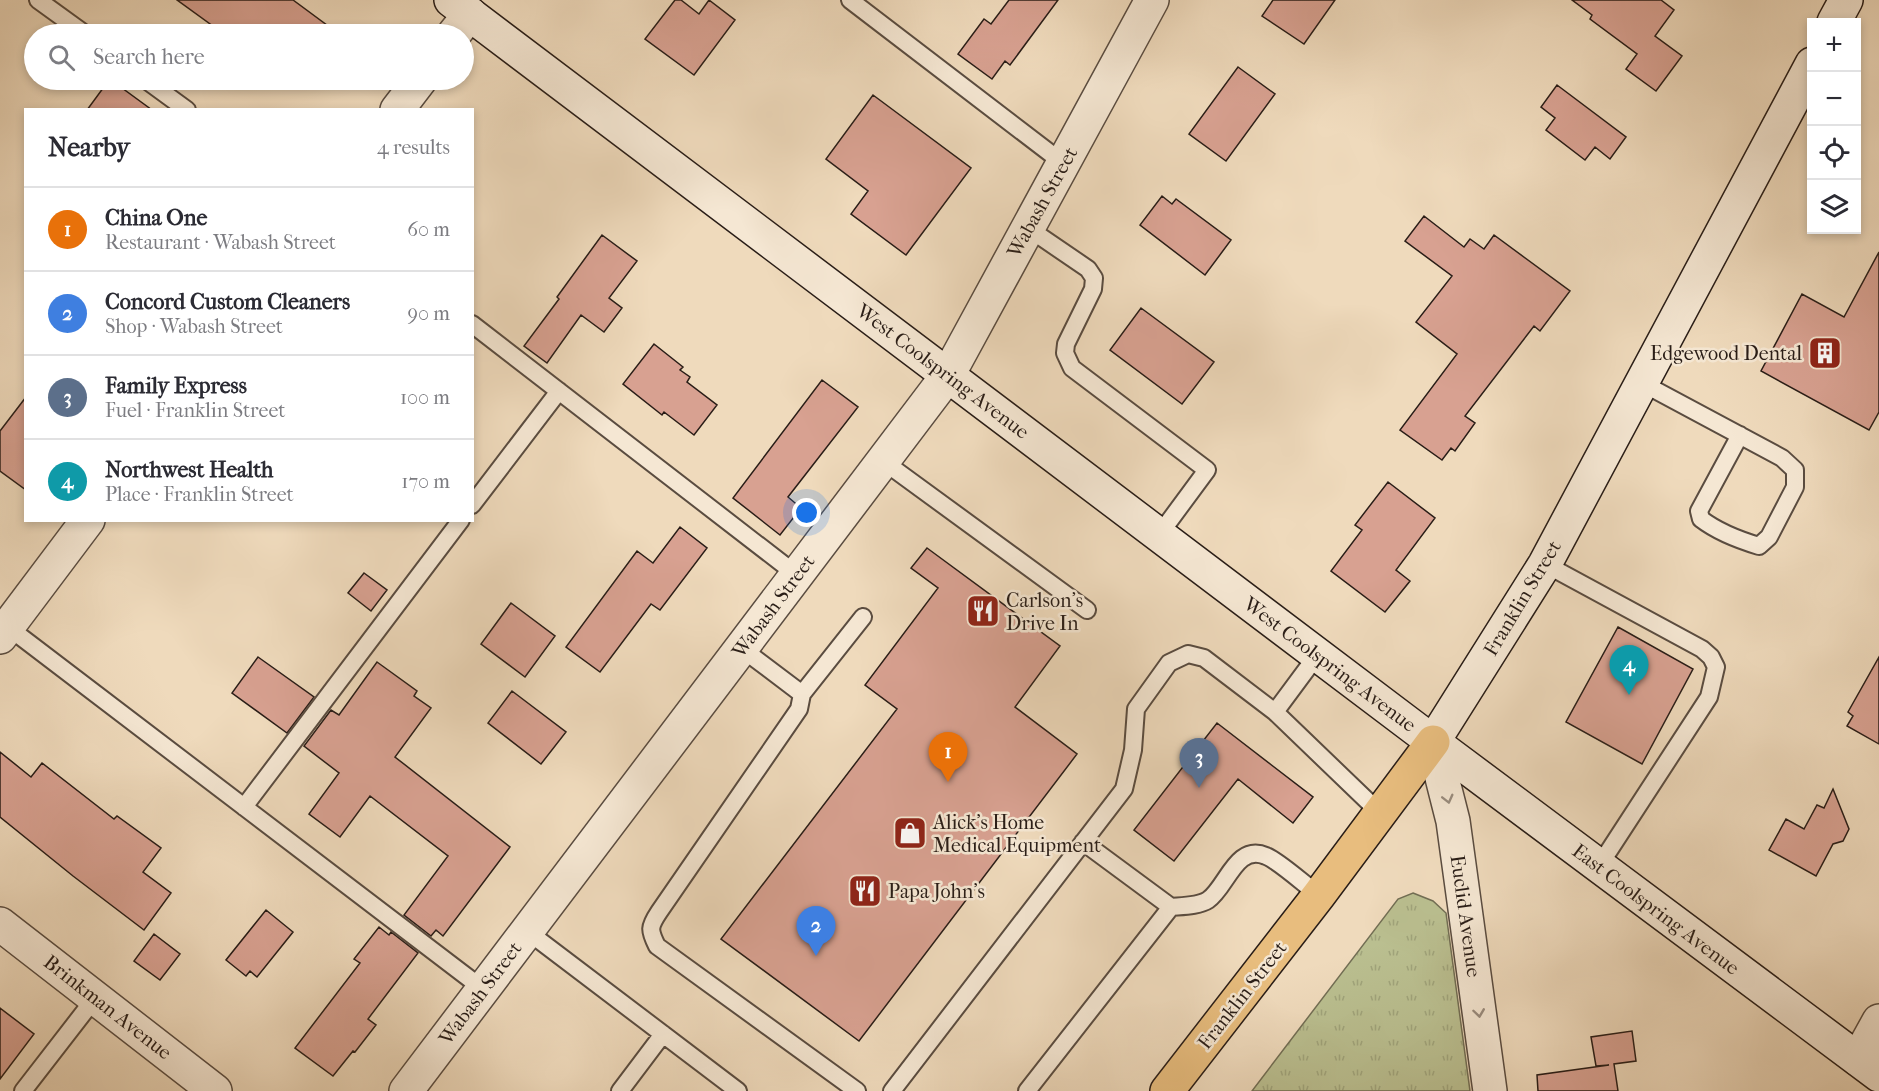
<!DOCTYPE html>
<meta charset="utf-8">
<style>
body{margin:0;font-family:"IM FELL French Canon",serif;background:#f2f2f3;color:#2b2b33}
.controls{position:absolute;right:18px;top:18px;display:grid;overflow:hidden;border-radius:0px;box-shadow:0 3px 9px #0003}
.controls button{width:54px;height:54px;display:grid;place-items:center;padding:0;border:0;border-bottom:2px solid #e1e1e2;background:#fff;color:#2b2b33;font:30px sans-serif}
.you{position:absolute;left:807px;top:513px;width:21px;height:21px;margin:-15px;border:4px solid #fff;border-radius:50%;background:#1a73e8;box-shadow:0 0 0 9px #1a73e833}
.badge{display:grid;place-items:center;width:39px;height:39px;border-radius:50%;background:#b45309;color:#fff;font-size:20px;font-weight:700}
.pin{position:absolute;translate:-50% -50px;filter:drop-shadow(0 2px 3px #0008)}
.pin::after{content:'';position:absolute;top:32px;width:21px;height:18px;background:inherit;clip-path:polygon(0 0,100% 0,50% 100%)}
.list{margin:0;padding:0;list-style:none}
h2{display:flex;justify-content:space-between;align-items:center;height:78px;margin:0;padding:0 24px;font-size:26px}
h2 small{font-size:20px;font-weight:400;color:#7c7c81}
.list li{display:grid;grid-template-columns:39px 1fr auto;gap:18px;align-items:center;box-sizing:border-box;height:84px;padding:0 24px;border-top:2px solid #e1e1e2}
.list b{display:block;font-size:22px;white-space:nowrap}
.list p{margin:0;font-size:20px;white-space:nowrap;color:#7c7c81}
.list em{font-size:20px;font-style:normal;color:#7c7c81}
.icon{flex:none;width:33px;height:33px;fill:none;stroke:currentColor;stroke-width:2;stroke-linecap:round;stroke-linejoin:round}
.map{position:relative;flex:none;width:1879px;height:1091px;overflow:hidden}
.search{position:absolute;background:#fff;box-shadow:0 3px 9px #0003;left:24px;top:24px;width:450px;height:66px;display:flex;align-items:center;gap:15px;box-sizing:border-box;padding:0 21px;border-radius:33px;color:#7c7c81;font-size:22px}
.panel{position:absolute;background:#fff;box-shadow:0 3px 9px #0003;left:24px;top:108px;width:450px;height:414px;border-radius:0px}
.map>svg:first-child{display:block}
.grass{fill:url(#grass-tufts);stroke:#726e54;stroke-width:1.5}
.building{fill:#d8a191;stroke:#291d17;stroke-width:1.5}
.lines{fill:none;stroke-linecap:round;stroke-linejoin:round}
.lane-casing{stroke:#5a4c40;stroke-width:20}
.street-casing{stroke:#5a4c40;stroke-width:36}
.secondary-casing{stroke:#291d17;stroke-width:36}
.primary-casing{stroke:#291d17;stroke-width:36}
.lane{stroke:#f5e7d3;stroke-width:16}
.street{stroke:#f5e7d3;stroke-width:33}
.secondary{stroke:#f5e7d3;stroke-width:33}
.primary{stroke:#e8bd7e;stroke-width:33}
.oneway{stroke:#998c7e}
.labels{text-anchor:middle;stroke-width:5;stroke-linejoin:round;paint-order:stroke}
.street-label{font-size:20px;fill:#291d17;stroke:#f5e7d3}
.poi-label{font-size:20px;fill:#291d17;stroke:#f5e7d3;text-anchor:start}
</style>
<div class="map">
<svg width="1879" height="1091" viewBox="0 0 1879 1091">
<defs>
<pattern id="grass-tufts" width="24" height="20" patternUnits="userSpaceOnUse" patternTransform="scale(1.5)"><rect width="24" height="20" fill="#babf90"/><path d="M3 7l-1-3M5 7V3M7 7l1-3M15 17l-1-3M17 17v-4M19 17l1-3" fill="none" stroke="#a0a47b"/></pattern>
</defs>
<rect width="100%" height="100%" fill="#efdabc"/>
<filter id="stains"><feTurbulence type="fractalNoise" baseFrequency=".00333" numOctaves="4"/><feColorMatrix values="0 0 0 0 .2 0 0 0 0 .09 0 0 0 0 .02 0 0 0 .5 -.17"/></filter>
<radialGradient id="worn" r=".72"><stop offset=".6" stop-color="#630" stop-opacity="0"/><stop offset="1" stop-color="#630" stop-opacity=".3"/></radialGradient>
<path class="grass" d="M 1413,893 L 1433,901 L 1446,913 L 1470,1091 L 1252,1091 L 1398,899 Z"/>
<path class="building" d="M 177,0 L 293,0 L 339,34 L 224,34 Z
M 675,0 L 681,0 L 699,14 L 709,0 L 735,20 L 694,75 L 645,39 Z
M 1009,0 L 1058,0 L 1010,65 L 1005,61 L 992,79 L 958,54 L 984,19 L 991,24 Z
M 1273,0 L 1335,0 L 1304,44 L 1262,16 Z
M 1572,0 L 1661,0 L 1674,10 L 1655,36 L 1682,56 L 1656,91 L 1626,69 L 1637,54 L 1590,19 L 1592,15 Z
M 1238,67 L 1275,94 L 1226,161 L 1189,134 Z
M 109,80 L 111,80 L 152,110 L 87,110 Z
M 1557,85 L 1626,137 L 1610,159 L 1595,147 L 1585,160 L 1546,130 L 1555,118 L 1541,107 Z
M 873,95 L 971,168 L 906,255 L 851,214 L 868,191 L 826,159 Z
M 1162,196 L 1172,204 L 1176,199 L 1231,240 L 1205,275 L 1140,225 Z
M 1424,216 L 1464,247 L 1470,239 L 1484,249 L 1494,235 L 1570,291 L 1540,331 L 1534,326 L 1465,416 L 1475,423 L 1455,451 L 1451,448 L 1442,460 L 1400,430 L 1457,354 L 1416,322 L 1452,276 L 1405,241 Z
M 602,235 L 637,261 L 609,298 L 622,308 L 604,332 L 581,315 L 547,363 L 524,346 L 559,299 L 557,297 Z
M 1879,252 L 1879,412 L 1869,430 L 1761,371 L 1802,294 L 1844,317 Z
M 1141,308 L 1214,362 L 1182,404 L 1110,350 Z
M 654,344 L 683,367 L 680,370 L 690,377 L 687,382 L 717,405 L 694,435 L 664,412 L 662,415 L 623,384 Z
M 822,380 L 858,407 L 788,497 L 801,508 L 780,535 L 733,498 Z
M 26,397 L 26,490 L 0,471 L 0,431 Z
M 1388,482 L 1435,518 L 1396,570 L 1410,581 L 1385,612 L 1331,571 L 1362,530 L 1355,525 Z
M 680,527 L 707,548 L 660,610 L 651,604 L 600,672 L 566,647 L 637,551 L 653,563 Z
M 927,548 L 1060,646 L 1015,707 L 1077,754 L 859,1041 L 721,939 L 897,709 L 865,685 L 938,588 L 911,568 Z
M 364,573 L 387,590 L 371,611 L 348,593 Z
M 511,603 L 555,636 L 525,677 L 481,644 Z
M 1618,627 L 1693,669 L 1642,764 L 1566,722 Z
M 258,657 L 314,697 L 287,733 L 232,693 Z
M 1879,657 L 1879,744 L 1847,726 L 1853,716 L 1848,712 Z
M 377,662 L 417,691 L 414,696 L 431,708 L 395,757 L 510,847 L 443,936 L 436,930 L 431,936 L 404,915 L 448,856 L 370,796 L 340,837 L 309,814 L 339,773 L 304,746 L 331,710 L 339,715 Z
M 512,691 L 566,732 L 541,764 L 488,723 Z
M 1217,723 L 1313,797 L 1293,823 L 1238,779 L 1174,861 L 1134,830 Z
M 0,752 L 31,777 L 42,763 L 114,819 L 117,816 L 161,848 L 143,872 L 171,893 L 144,930 L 73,876 L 0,817 Z
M 1833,789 L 1849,829 L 1843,841 L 1833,844 L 1816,876 L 1769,850 L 1786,819 L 1804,829 L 1817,805 L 1824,808 Z
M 266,910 L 293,932 L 257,977 L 250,971 L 246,976 L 226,960 Z
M 379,927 L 389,935 L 391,932 L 418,953 L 368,1019 L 376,1025 L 355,1052 L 353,1051 L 333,1076 L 295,1048 L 360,963 L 354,959 Z
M 154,934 L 180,954 L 160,980 L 134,961 Z
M 0,1008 L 34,1034 L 0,1079 Z
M 1632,1031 L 1636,1061 L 1614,1064 L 1618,1091 L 1538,1091 L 1537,1075 L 1609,1065 L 1596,1066 L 1591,1037 Z"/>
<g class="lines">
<defs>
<path id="lane" d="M 38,0 L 85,34
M 850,0 L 1063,163
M 146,80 L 187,110
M 1028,228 L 1088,269 L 1094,278 L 1093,289 L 1066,344 L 1065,353 L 1072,368 L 1207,470 L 1159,535
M 472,324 L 797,575
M 1642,383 L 1782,458 L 1795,470 L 1795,487 L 1769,537 L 1759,546 C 1739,540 1718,532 1701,519 L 1699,511 L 1740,435
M 883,461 L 1087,610
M 472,505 L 559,391
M 1545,564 L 1702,649 L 1711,657 L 1716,667 L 1709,697 L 1599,866
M 8,627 L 483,989
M 741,648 L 802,694 L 799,709 L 659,912 C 649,927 649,930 657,946 L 857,1091
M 802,694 L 863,617
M 1275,712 L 1318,654
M 244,807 L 461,520
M 1083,842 L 1171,907 C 1182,906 1199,906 1208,900 C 1227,887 1236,843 1266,856 C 1279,861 1306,886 1319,895
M 527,931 L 738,1091
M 23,1091 L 95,998
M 620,1091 L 663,1034
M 892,1091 L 1124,789 L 1133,750 L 1136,709 L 1169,663 L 1188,654 L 1204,658 L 1275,712 L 1380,813
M 1027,1091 L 1171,907"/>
<path id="street" d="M 454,34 L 470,14
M 397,110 L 420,80
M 0,637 L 88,520
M 1433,742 L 1453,821 L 1490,1091
M 0,924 L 215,1091
M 1858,1059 L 1879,1021
M 406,1091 L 948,375 L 1152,0"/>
<path id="secondary" d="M 451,0 L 1433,742 L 1879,1075
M 1834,22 L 1846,0
M 1433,742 L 1545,564 L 1812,64"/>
<path id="primary" d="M 1167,1091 L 1319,895 L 1433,742"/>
</defs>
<use href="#lane" class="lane-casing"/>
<use href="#street" class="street-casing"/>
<use href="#secondary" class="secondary-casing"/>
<use href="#primary" class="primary-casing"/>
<use href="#lane" class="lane"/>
<use href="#street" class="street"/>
<use href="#secondary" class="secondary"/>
<use href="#primary" class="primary"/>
</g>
<defs><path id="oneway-chevron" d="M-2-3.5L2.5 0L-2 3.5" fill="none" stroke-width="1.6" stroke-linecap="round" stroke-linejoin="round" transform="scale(1.5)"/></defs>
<g class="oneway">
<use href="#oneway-chevron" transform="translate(1448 799) rotate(76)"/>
<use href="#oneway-chevron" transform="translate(1479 1013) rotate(82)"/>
</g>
<defs>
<symbol id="building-square" viewBox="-11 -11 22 22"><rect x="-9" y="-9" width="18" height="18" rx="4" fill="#8f2418" stroke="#f5e7d3"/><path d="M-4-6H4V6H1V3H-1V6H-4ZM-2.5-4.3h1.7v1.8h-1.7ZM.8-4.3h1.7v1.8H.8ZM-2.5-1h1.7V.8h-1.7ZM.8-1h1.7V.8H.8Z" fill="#fff"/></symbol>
<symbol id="restaurant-square" viewBox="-11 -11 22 22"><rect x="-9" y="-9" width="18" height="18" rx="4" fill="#8f2418" stroke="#f5e7d3"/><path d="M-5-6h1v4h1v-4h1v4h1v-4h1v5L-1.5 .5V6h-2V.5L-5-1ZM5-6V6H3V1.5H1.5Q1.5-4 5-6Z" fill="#fff"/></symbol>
<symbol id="shop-square" viewBox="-11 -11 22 22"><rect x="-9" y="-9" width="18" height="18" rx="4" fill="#8f2418" stroke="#f5e7d3"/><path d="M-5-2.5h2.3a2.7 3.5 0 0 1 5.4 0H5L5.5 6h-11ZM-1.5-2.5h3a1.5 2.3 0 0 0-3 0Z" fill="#fff"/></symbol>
</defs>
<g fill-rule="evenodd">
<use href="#building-square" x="1806" y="334" width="38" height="38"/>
<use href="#restaurant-square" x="964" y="592" width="38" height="38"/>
<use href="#shop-square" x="891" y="814" width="38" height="38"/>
<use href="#restaurant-square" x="846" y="872" width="38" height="38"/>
</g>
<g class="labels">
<g class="street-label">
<text transform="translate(1042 202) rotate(-61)" y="7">Wabash Street</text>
<text transform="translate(943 371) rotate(37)" y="7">West Coolspring Avenue</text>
<text transform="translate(1522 598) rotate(-59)" y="7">Franklin Street</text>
<text transform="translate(773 606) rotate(-53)" y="7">Wabash Street</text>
<text transform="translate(1330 664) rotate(37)" y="7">West Coolspring Avenue</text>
<text transform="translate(1656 909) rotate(37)" y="7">East Coolspring Avenue</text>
<text transform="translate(1466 916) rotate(82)" y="7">Euclid Avenue</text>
<text transform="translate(480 993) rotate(-53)" y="7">Wabash Street</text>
<text transform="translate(1242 995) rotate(-52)" y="7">Franklin Street</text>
<text transform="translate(108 1007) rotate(38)" y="7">Brinkman Avenue</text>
</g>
<g class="poi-label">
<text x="1802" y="360" text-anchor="end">Edgewood Dental</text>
<text x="1006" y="607">Carlson's<tspan x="1006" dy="23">Drive In</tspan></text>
<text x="933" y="829">Alick's Home<tspan x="933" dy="23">Medical Equipment</tspan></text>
<text x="888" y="898">Papa John's</text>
</g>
</g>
<rect width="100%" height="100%" filter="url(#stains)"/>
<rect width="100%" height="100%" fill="url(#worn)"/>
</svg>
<div class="controls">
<button>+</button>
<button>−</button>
<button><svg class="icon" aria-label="locate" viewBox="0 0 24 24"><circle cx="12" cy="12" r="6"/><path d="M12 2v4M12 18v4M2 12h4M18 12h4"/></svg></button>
<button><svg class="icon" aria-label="layers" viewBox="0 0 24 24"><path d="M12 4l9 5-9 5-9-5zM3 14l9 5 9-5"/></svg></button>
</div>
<div class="you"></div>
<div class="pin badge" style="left:948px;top:782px;background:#e8710a">1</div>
<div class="pin badge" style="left:816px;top:956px;background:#3f7fe0">2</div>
<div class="pin badge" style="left:1199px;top:788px;background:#5c6f8a">3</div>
<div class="pin badge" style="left:1629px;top:695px;background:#0f9aa8">4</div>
<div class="search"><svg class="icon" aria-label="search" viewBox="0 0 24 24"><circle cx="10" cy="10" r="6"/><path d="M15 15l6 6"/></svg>Search here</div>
<section class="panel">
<h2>Nearby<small>4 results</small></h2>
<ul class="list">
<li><span class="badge" style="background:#e8710a">1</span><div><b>China One</b><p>Restaurant · Wabash Street</p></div><em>60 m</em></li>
<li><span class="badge" style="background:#3f7fe0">2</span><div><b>Concord Custom Cleaners</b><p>Shop · Wabash Street</p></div><em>90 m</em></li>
<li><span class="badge" style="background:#5c6f8a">3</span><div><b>Family Express</b><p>Fuel · Franklin Street</p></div><em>100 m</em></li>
<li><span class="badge" style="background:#0f9aa8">4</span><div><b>Northwest Health</b><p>Place · Franklin Street</p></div><em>170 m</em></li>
</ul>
</section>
</div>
